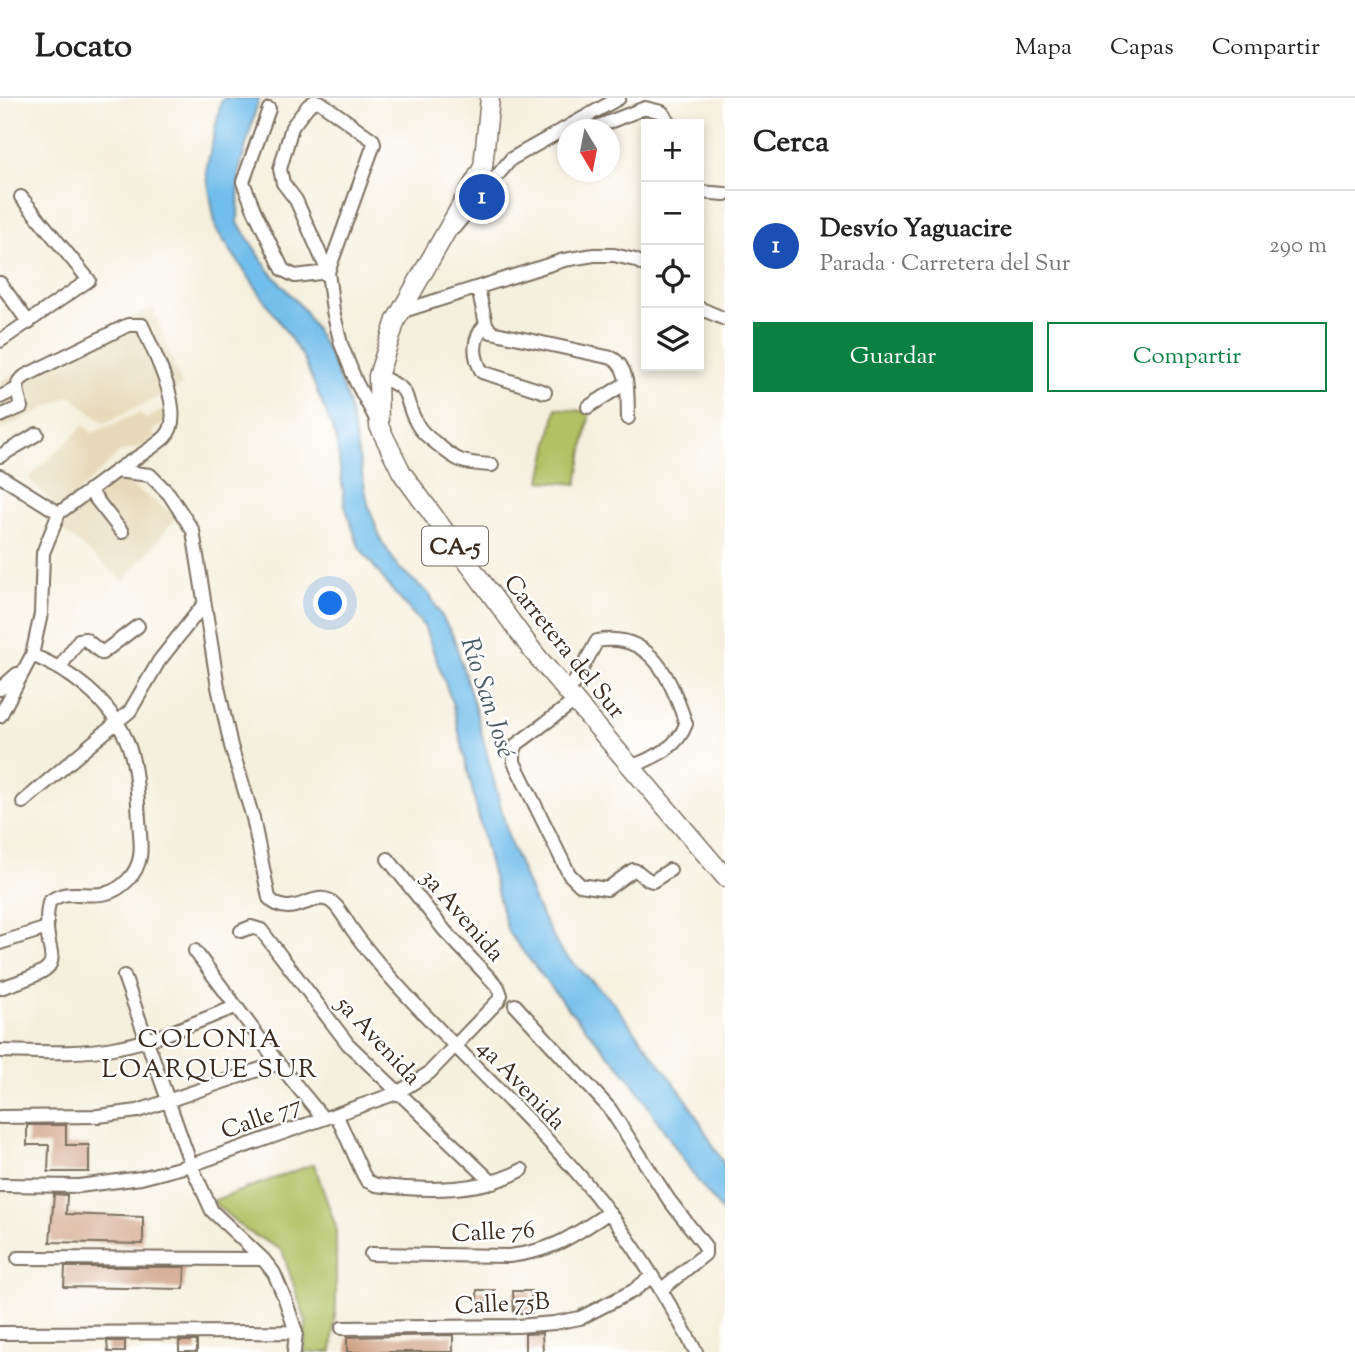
<!DOCTYPE html>
<html lang="es">
<meta charset="utf-8">
<style>
body{margin:0;font-family:"Sorts Mill Goudy",serif;background:#f2f2f2;color:#222}
.controls{position:absolute;right:21px;top:21px;display:grid;overflow:hidden;border-radius:0px;box-shadow:0 4px 10px #0003}
.controls button{width:63px;height:63px;display:grid;place-items:center;padding:0;border:0;border-bottom:2px solid #e0e0e0;background:#fff;color:#222;font:35px sans-serif}
.compass{position:absolute;left:557px;top:21px;width:63px;height:63px;border-radius:50%;background:#fff;box-shadow:0 4px 10px #0003;rotate:170deg}
.you{position:absolute;left:331px;top:506px;width:24px;height:24px;margin:-18px;border:5px solid #fff;border-radius:50%;background:#1a73e8;box-shadow:0 0 0 10px #1a73e833}
.badge{display:grid;place-items:center;width:46px;height:46px;border-radius:50%;background:#0b8043;color:#fff;font-size:23px;font-weight:700}
.pin{position:absolute;translate:-50% -50%;border:4px solid #fff;box-shadow:0 2px 7px #0006}
.list{margin:0;padding:0;list-style:none}
h2{display:flex;justify-content:space-between;align-items:center;height:91px;margin:0;padding:0 28px;font-size:30px}
h2 small{font-size:23px;font-weight:400;color:#767676}
.list li{display:grid;grid-template-columns:46px 1fr auto;gap:21px;align-items:center;box-sizing:border-box;height:112px;padding:0 28px;border-top:2px solid #e0e0e0}
.list b{display:block;font-size:26px;white-space:nowrap}
.list p{margin:0;font-size:23px;white-space:nowrap;color:#767676}
.list em{font-size:23px;font-style:normal;color:#767676}
.actions{display:flex;gap:14px;padding:21px 28px}
.actions a{flex:1;padding:16px 0;border:2px solid #0b8043;border-radius:0px;text-align:center;font-size:24px;color:#0b8043}
.actions .main{background:#0b8043;color:#fff}
.icon{flex:none;width:38px;height:38px;fill:none;stroke:currentColor;stroke-width:2;stroke-linecap:round;stroke-linejoin:round}
.map{position:relative;flex:none;width:725px;height:1254px;overflow:hidden}
header{display:flex;align-items:center;gap:42px;box-sizing:border-box;height:98px;padding:0 35px;background:#fff;border-bottom:2px solid #e0e0e0}
header strong{font-size:33px}
nav{display:flex;gap:38px;margin-inline-start:auto;font-size:24px}
main{display:flex}
aside{flex:1;background:#fff}
.map>svg:first-child{display:block}
.built{fill:#e7daba}
.green{fill:#b1c164;stroke:#767641;stroke-width:2}
.water{fill:#71bdeb;stroke:#567484;stroke-width:2}
.building{fill:#d1a589}
.lines{fill:none;stroke-linecap:round;stroke-linejoin:round}
.minor-casing{stroke:#7c6f61;stroke-width:16}
.highway-casing{stroke:#7c6f61;stroke-width:21}
.minor{stroke:#fff;stroke-width:12}
.highway{stroke:#fff;stroke-width:18}
.labels{text-anchor:middle;stroke-width:5;stroke-linejoin:round;paint-order:stroke}
.shield{fill:#fff;stroke:#766a62;stroke-width:2}
.shield-label{font-size:23px;font-weight:bold;fill:#3b2a1e}
.street-label{font-size:24px;fill:#3b2a1e;stroke:#fff}
.water-label{font-size:26px;font-style:italic;fill:#4e5d66;stroke:#fff}
.neighbourhood-label{font-size:26px;letter-spacing:2px;fill:#3b2a1e;stroke:#fff}
</style>
<header>
<strong>Locato</strong>
<nav><a>Mapa</a><a>Capas</a><a>Compartir</a></nav>
</header>
<main>
<div class="map">
<svg width="725" height="1254" viewBox="0 0 725 1254">
<rect width="100%" height="100%" fill="#fff"/>
<filter id="ink" filterUnits="userSpaceOnUse"><feTurbulence type="fractalNoise" baseFrequency=".0143" numOctaves="2"/><feDisplacementMap in="SourceGraphic" scale="14" xChannelSelector="R" yChannelSelector="G"/><feConvolveMatrix kernelMatrix="1 2 1 2 8 2 1 2 1" color-interpolation-filters="sRGB"/></filter>
<filter id="wash" filterUnits="userSpaceOnUse"><feTurbulence type="fractalNoise" baseFrequency=".00686" numOctaves="4" result="noise"/><feDisplacementMap in="SourceGraphic" scale="28" xChannelSelector="R" yChannelSelector="G"/><feGaussianBlur stdDeviation="1.57" result="paint"/><feColorMatrix in="noise" values="0 0 0 0 0 0 0 0 0 0 0 0 0 0 0 0 0 1.4 0 .05"/><feComposite in="paint" operator="in"/></filter>
<g filter="url(#wash)">
<rect width="100%" height="100%" fill="#f5efdd"/>
<path class="built" d="M 153,209 L 182,288 L 104,325 L 70,298 L 0,332 L 0,283 Z
M 165,311 L 168,323 L 152,333 L 156,340 L 148,342 L 149,346 L 119,355 L 60,412 L 29,380 L 84,327 L 92,335 L 139,315 L 146,321 Z
M 119,379 L 177,419 L 124,483 L 61,431 L 84,407 Z"/>
<path class="green" d="M 556,310 L 590,314 L 577,386 L 541,383 Z
M 314,1066 L 336,1129 L 336,1205 L 332,1254 L 304,1254 L 306,1224 L 282,1152 L 245,1132 L 212,1103 Z"/>
<path class="water" d="M 224,0 L 259,0 L 239,73 L 238,125 L 268,171 L 304,212 L 331,259 L 348,304 L 368,406 L 381,442 L 398,469 L 429,496 L 453,538 L 473,603 L 510,744 L 536,807 L 560,852 L 612,903 L 687,1002 L 725,1068 L 725,1117 L 695,1079 L 628,978 L 567,909 L 508,834 L 488,760 L 452,604 L 424,528 L 392,492 L 359,449 L 345,408 L 336,339 L 303,259 L 216,131 L 206,73 L 221,4 Z"/>
<g id="blocks">
<path class="building" d="M 27,1027 L 66,1027 L 66,1047 L 89,1047 L 89,1074 L 48,1074 L 49,1047 L 27,1047 Z
M 54,1096 L 67,1097 L 66,1116 L 143,1119 L 143,1146 L 50,1144 Z
M 65,1169 L 185,1169 L 184,1191 L 64,1189 Z
M 477,1192 L 495,1192 L 495,1214 L 478,1214 Z
M 513,1193 L 531,1193 L 531,1215 L 514,1215 Z
M 542,1235 L 543,1254 L 525,1254 L 525,1236 Z
M 453,1237 L 453,1254 L 347,1254 L 347,1239 Z
M 107,1243 L 125,1243 L 125,1254 L 108,1254 Z
M 179,1243 L 197,1243 L 197,1254 L 179,1254 Z"/>
</g>
</g>
<g filter="url(#ink)">
<use href="#blocks" fill-opacity="0" stroke="#7c6f61" stroke-width="2"/>
<g class="lines">
<defs>
<path id="minor" d="M 269,11 L 243,84 L 254,112 L 283,172 L 295,178 L 328,174 L 296,102 L 283,85 L 280,71 L 292,29 L 308,8 L 315,3 L 320,4 L 373,42 L 374,46 L 328,174 L 333,213 L 341,246 L 356,284 L 377,323
M 565,31 L 591,31 L 645,10 L 662,14 L 670,26
M 699,94 L 725,96
M 454,130 L 511,61 L 619,0
M 0,185 L 29,225
M 478,190 L 486,226 L 491,234 L 612,260 C 631,270 627,301 628,320
M 699,210 L 725,221
M 400,214 L 564,162 L 594,157 L 614,157 L 635,162 L 646,168
M 486,226 C 472,240 473,258 482,274 L 545,294
M 0,243 L 89,182 L 21,99
M 378,278 C 417,294 400,296 417,326 C 421,334 430,341 437,346 C 459,365 463,365 492,367
M 17,291 L 19,283 L 25,278 L 128,227 L 142,227 C 152,251 188,317 165,339 C 151,352 132,362 116,373
M 0,299 L 17,291 L 21,309 L 0,318
M 588,309 L 626,285
M 0,358 L 37,336
M 0,378 L 59,415
M 89,392 L 122,434
M 60,569 L 79,542 L 85,541 L 102,555 L 138,528
M 0,591 L 17,576
M 567,594 L 574,585 L 597,543 C 652,533 671,582 686,626 C 677,651 654,659 631,669
M 575,603 L 517,646 L 514,654 L 514,664 L 569,776 L 580,787 L 607,791 L 633,772 C 641,773 644,782 653,783 L 670,772
M 0,618 L 32,557 L 41,516 L 43,455 L 59,415 L 116,373 L 150,377 L 169,396 L 193,433 L 218,589 L 231,648 L 253,720 L 269,800 C 293,826 317,785 336,808 C 343,816 348,826 354,834 C 365,850 378,865 391,880 C 451,948 519,1008 579,1077 C 623,1128 664,1194 696,1254
M 23,704 L 130,613 L 159,563 L 204,506
M 241,833 L 251,829 L 261,832 L 348,946 L 493,1085
M 0,845 L 47,830
M 195,853 L 278,965 L 323,1020
M 124,878 L 191,1067 L 212,1113 L 263,1161 L 274,1175 L 285,1201 L 296,1234 L 294,1254
M 0,890 C 84,864 37,865 49,804 C 74,784 100,811 128,782 C 146,763 140,744 139,721 C 137,695 137,666 126,641 C 109,602 71,573 32,557
M 515,907 L 610,1011 L 669,1102 L 705,1148 L 705,1156 L 662,1191
M 0,953 C 39,954 79,957 118,949 C 158,942 198,923 235,909
M 336,1016 L 363,1076 L 367,1083 L 376,1087 C 422,1093 480,1095 522,1072
M 0,1019 L 98,1018 L 138,1013 L 278,965
M 0,1087 L 79,1088 L 141,1080 L 191,1067 L 397,995 L 429,975 L 499,902 L 501,897 L 498,889 L 445,833 L 388,761
M 371,1156 L 509,1158 C 553,1153 571,1139 608,1115
M 18,1160 L 263,1161
M 342,1230 L 518,1228 L 554,1225 L 580,1220 L 633,1193 L 652,1178
M 0,1235 L 296,1234"/>
<path id="highway" d="M 490,0 L 483,69 L 396,222 L 378,278 L 379,328 L 402,375 L 535,556 L 725,779"/>
</defs>
<use href="#minor" class="minor-casing"/>
<use href="#highway" class="highway-casing"/>
<use href="#minor" class="minor"/>
<use href="#highway" class="highway"/>
</g>
</g>
<g class="labels">
<rect class="shield" x="422" y="428.5" width="66" height="39" rx="5"/>
<g class="shield-label">
<text x="455" y="456">CA-5</text>
</g>
<g class="street-label">
<text transform="translate(565 548) rotate(51)" y="8">Carretera del Sur</text>
<text transform="translate(463 817) rotate(49)" y="8">3a Avenida</text>
<text transform="translate(379 942) rotate(47)" y="8">5a Avenida</text>
<text transform="translate(522 986) rotate(46)" y="8">4a Avenida</text>
<text transform="translate(261 1019) rotate(-20)" y="8">Calle 77</text>
<text transform="translate(493 1133) rotate(-3)" y="8">Calle 76</text>
<text transform="translate(502 1205) rotate(-3)" y="8">Calle 75B</text>
</g>
<g class="water-label">
<text transform="translate(489 599) rotate(72)" y="9">Río San José</text>
</g>
<g class="neighbourhood-label">
<text x="210" y="949">COLONIA<tspan x="210" dy="30">LOARQUE SUR</tspan></text>
</g>
</g>
</svg>
<div class="controls">
<button>+</button>
<button>−</button>
<button><svg class="icon" aria-label="locate" viewBox="0 0 24 24"><circle cx="12" cy="12" r="6"/><path d="M12 2v4M12 18v4M2 12h4M18 12h4"/></svg></button>
<button><svg class="icon" aria-label="layers" viewBox="0 0 24 24"><path d="M12 4l9 5-9 5-9-5zM3 14l9 5 9-5"/></svg></button>
</div>
<svg class="compass" viewBox="-18 -18 36 36"><path d="M0-13l5 13h-10z" fill="#e53935"/><path d="M0 13l5-13h-10z" fill="#767676"/></svg>
<div class="you"></div>
<div class="pin badge" style="left:482px;top:99px;background:#1a4fb4">1</div>
</div>
<aside>
<h2>Cerca<small></small></h2>
<ul class="list">
<li><span class="badge" style="background:#1a4fb4">1</span><div><b>Desvío Yaguacire</b><p>Parada · Carretera del Sur</p></div><em>290 m</em></li>
</ul>
<div class="actions"><a class="main">Guardar</a><a>Compartir</a></div>
</aside>
</main>
